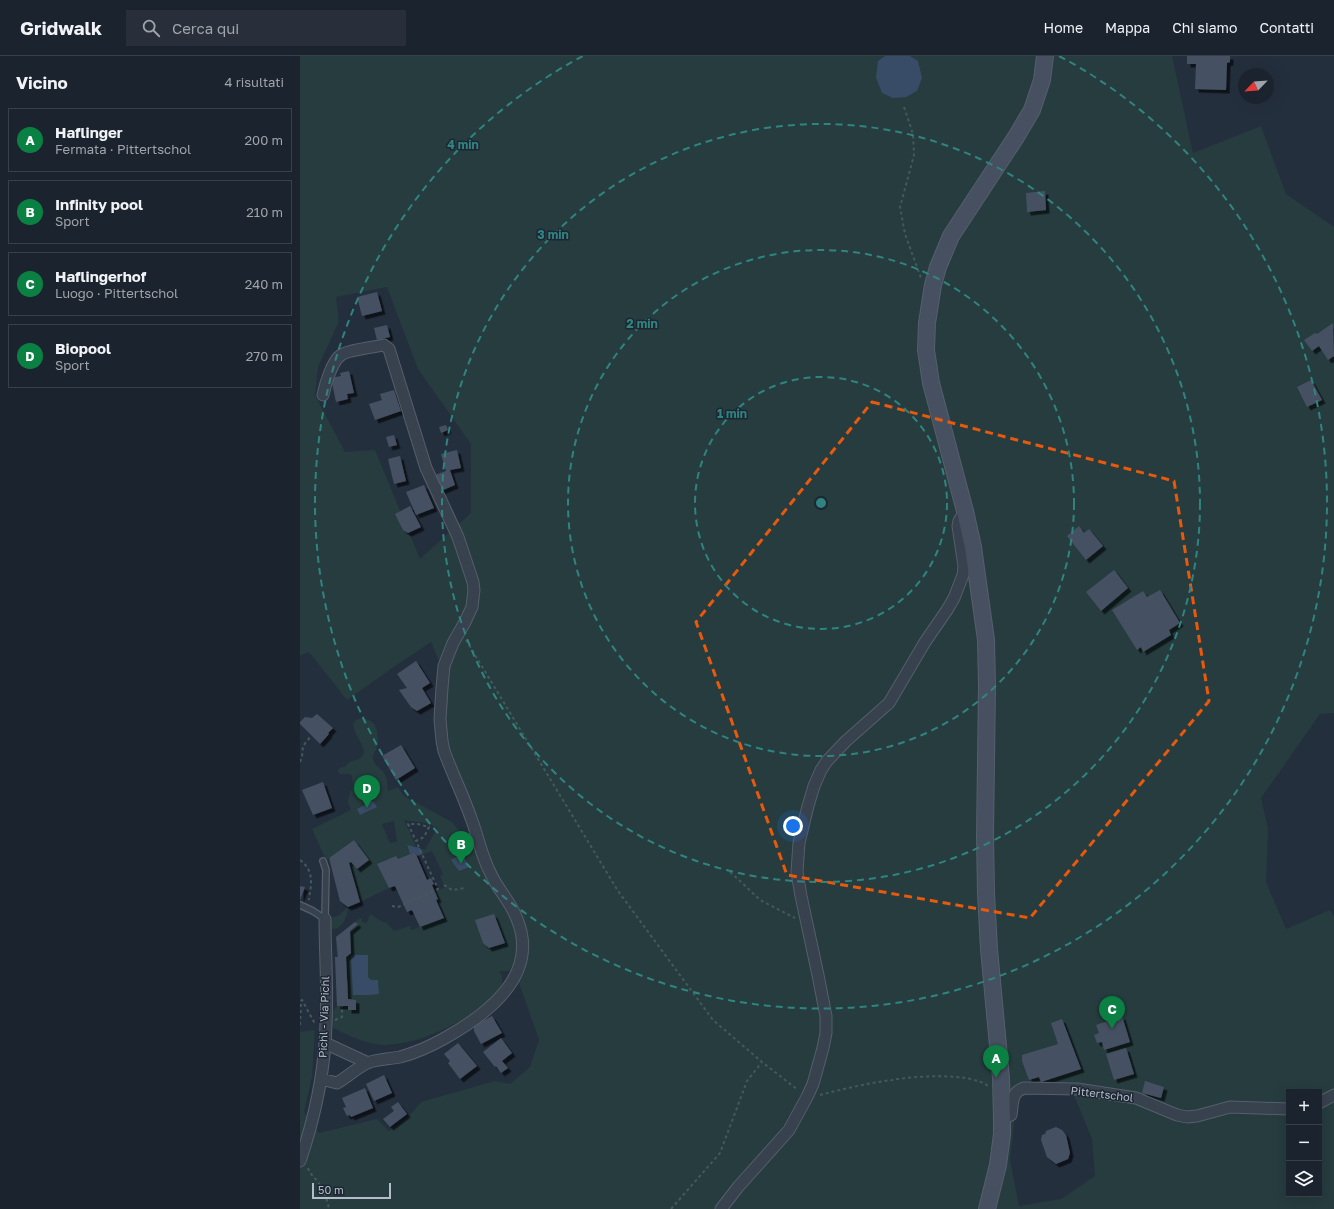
<!DOCTYPE html>
<html lang="it">
<meta charset="utf-8">
<style>
body{margin:0;font-family:"Golos Text",sans-serif;background:#282f3a;color:#f1f3f6}
.controls{position:absolute;right:12px;bottom:12px;display:grid;overflow:hidden;border-radius:0px;box-shadow:0 4px 16px #0002}
.controls button{width:36px;height:36px;display:grid;place-items:center;padding:0;border:0;border-bottom:1px solid #39404a;background:#1b232e;color:#f1f3f6;font:20px sans-serif}
.compass{position:absolute;left:938px;top:12px;width:36px;height:36px;border-radius:50%;background:#1b232e;box-shadow:0 4px 16px #0002;rotate:245deg}
.scale{position:absolute;left:12px;bottom:10px;width:79px;box-sizing:border-box;padding-left:4px;border:2px solid #b4bcc9;border-top:0;font-size:11px;line-height:14px;white-space:nowrap;color:#b4bcc9;-webkit-text-stroke:3px #1d2633;paint-order:stroke}
.you{position:absolute;left:493px;top:770px;width:14px;height:14px;margin:-10px;border:3px solid #fff;border-radius:50%;background:#1a73e8;box-shadow:0 0 0 6px #1a73e833}
.badge{display:grid;place-items:center;width:26px;height:26px;border-radius:50%;background:#0b8043;color:#fff;font-size:13px;font-weight:700}
.pin{position:absolute;translate:-50% -33px;filter:drop-shadow(0 1px 2px #0008)}
.pin::after{content:'';position:absolute;top:21px;width:14px;height:12px;background:inherit;clip-path:polygon(0 0,100% 0,50% 100%)}
.list{margin:0;padding:0;list-style:none}
h2{display:flex;justify-content:space-between;align-items:center;height:52px;margin:0;padding:0 16px;font-size:17px}
h2 small{font-size:13px;font-weight:400;color:#a0a4aa}
.list li{display:grid;grid-template-columns:26px 1fr auto;gap:12px;align-items:center;box-sizing:border-box;height:64px;margin:0 8px 8px;padding:0 8px;border:1px solid #39404a;border-radius:0px}
.list b{display:block;font-size:15px;white-space:nowrap}
.list p{margin:0;font-size:13px;white-space:nowrap;color:#a0a4aa}
.list em{font-size:13px;font-style:normal;color:#a0a4aa}
.icon{flex:none;width:22px;height:22px;fill:none;stroke:currentColor;stroke-width:2;stroke-linecap:round;stroke-linejoin:round}
.map{position:relative;flex:none;width:1034px;height:1153px;overflow:hidden}
header{display:flex;align-items:center;gap:24px;box-sizing:border-box;height:56px;padding:0 20px;background:#1b232e;border-bottom:1px solid #39404a}
header strong{font-size:19px}
nav{display:flex;gap:22px;margin-inline-start:auto;font-size:14px}
.search{width:280px;height:36px;background:#282f3a;display:flex;align-items:center;gap:10px;box-sizing:border-box;padding:0 14px;border-radius:0px;color:#a0a4aa;font-size:15px}
main{display:flex}
aside{flex:1;background:#1b232e}
.map>svg:first-child{display:block}
.green{fill:#263c3f;fill-rule:evenodd}
.water{fill:#394c67}
.building{fill:#455162;filter:url(#shadow)}
.lines{fill:none;stroke-linecap:round;stroke-linejoin:round}
.service-casing{stroke:#565f6c;stroke-width:8}
.minor-casing{stroke:#565f6c;stroke-width:13}
.secondary-casing{stroke:#565f6c;stroke-width:18}
.path{stroke:#44595c;stroke-width:2;stroke-dasharray:3 3;stroke-linecap:butt}
.service{stroke:#38414e;stroke-width:5.5}
.minor{stroke:#38414e;stroke-width:11}
.secondary{stroke:#465061;stroke-width:16}
.marked{fill:none;stroke:#e8590c;stroke-width:3;stroke-dasharray:8 5;stroke-linejoin:round}
.ring{fill:none;stroke:#308480;stroke-width:2;stroke-dasharray:7 5}
.labels{text-anchor:middle;stroke-width:3;stroke-linejoin:round;paint-order:stroke}
.street-label{font-size:11px;fill:#b4bcc9;stroke:#1d2633}
.centre{fill:#308480;stroke:#1d2633;stroke-width:2}
.ring-label{font-size:12px;text-anchor:middle;font-weight:bold;fill:#308480;stroke:#1d2633;stroke-width:3;stroke-linejoin:round;paint-order:stroke}
</style>
<header>
<strong>Gridwalk</strong>
<div class="search"><svg class="icon" aria-label="search" viewBox="0 0 24 24"><circle cx="10" cy="10" r="6"/><path d="M15 15l6 6"/></svg>Cerca qui</div>
<nav><a>Home</a><a>Mappa</a><a>Chi siamo</a><a>Contatti</a></nav>
</header>
<main>
<aside>
<h2>Vicino<small>4 risultati</small></h2>
<ul class="list">
<li><span class="badge">A</span><div><b>Haflinger</b><p>Fermata · Pittertschol</p></div><em>200 m</em></li>
<li><span class="badge">B</span><div><b>Infinity pool</b><p>Sport</p></div><em>210 m</em></li>
<li><span class="badge">C</span><div><b>Haflingerhof</b><p>Luogo · Pittertschol</p></div><em>240 m</em></li>
<li><span class="badge">D</span><div><b>Biopool</b><p>Sport</p></div><em>270 m</em></li>
</ul>
</aside>
<div class="map">
<svg width="1034" height="1153" viewBox="0 0 1034 1153">
<defs>
<filter id="shadow"><feDropShadow dx="3.5" dy="3.5" stdDeviation="0" flood-color="#0009"/></filter>
</defs>
<rect width="100%" height="100%" fill="#242f3e"/>
<path class="green" d="M 0,0 L 872,0 L 893,97 L 961,70 L 986,138 L 1034,171 L 1034,657 L 1020,658 L 961,742 L 968,773 L 966,826 L 986,873 L 1030,854 L 1034,860 L 1034,1153 L 0,1153 L 0,976 L 15,974 L 12,1021 L 4,1056 L 19,1077 L 77,1063 L 89,1075 L 111,1058 L 121,1046 L 195,1025 L 210,1028 L 230,1011 L 239,984 L 218,924 L 226,902 L 228,891 L 227,879 L 222,866 L 196,824 L 144,681 L 145,619 L 131,586 L 98,608 L 47,644 L 9,596 L 0,600 ZM 87,231 L 118,313 L 171,388 L 171,457 L 120,503 L 75,394 L 45,396 L 15,339 L 18,311 L 39,265 L 36,241 ZM 989,1036 L 1019,1036 L 1019,1138 L 989,1138 ZM 773,1037 L 792,1083 L 795,1120 L 761,1143 L 719,1150 L 710,1104 L 717,1040 Z
M 64,662 C 66,663 70,665 72,666 C 79,672 79,686 76,694 C 75,697 72,698 73,702 C 73,709 81,712 84,717 C 88,722 87,730 88,735 L 98,731 L 104,740 L 152,766 L 179,799 L 211,857 L 218,879 L 216,911 L 208,915 L 199,915 C 219,941 143,975 125,981 C 112,986 99,988 86,989 C 67,989 48,979 31,971 L 30,959 L 37,950 L 35,901 L 37,901 L 36,881 L 60,862 L 62,863 L 62,866 L 67,867 L 70,858 L 81,865 L 87,867 L 94,875 L 110,870 L 111,874 L 144,862 L 136,844 L 138,843 L 135,836 L 145,831 L 140,820 L 143,818 L 132,795 L 123,798 L 120,792 L 125,794 L 137,772 L 126,767 L 104,764 L 116,790 L 107,790 L 110,798 L 98,803 L 96,800 L 78,808 L 89,832 L 60,846 L 49,807 L 51,806 L 57,813 L 69,804 L 54,784 L 26,804 L 12,773 L 51,754 L 48,746 L 50,736 L 53,730 L 52,720 L 50,718 L 40,718 L 38,715 L 38,713 L 46,710 L 49,706 L 59,703 L 64,698 C 64,687 53,678 53,667 L 56,664 ZM 94,765 L 97,786 L 90,787 L 82,768 Z
M 48,851 C 48,860 41,877 29,872 L 30,864 L 33,861 L 38,860 Z"/>
<path class="water" d="M 585,0 L 610,0 L 618,5 L 622,22 L 617,35 L 606,41 L 593,42 L 582,37 L 576,21 L 578,5 Z
M 73,745 L 77,751 L 60,759 L 57,753 Z
M 107,789 L 120,792 L 123,798 L 117,800 L 115,796 L 110,798 Z
M 162,797 L 169,811 L 159,815 L 151,804 Z
M 51,899 L 68,899 L 68,921 L 71,924 L 78,924 L 79,938 L 69,939 L 53,939 Z"/>
<path class="building" d="M 887,0 L 930,0 L 930,6 L 927,7 L 926,34 L 895,33 L 896,8 L 887,8 Z
M 745,135 L 746,154 L 727,156 L 726,137 Z
M 77,236 L 82,255 L 62,260 L 57,241 Z
M 1033,267 L 1034,300 L 1028,304 L 1019,290 L 1012,295 L 1004,284 L 1015,277 L 1017,278 Z
M 87,269 L 90,281 L 77,284 L 74,272 Z
M 49,315 L 54,337 L 47,338 L 48,343 L 36,346 L 31,322 L 41,320 L 40,317 Z
M 1011,324 L 1022,344 L 1007,351 L 997,331 Z
M 94,334 L 101,355 L 75,364 L 69,348 L 82,344 L 80,338 Z
M 146,369 L 148,374 L 141,377 L 139,371 Z
M 94,379 L 97,389 L 89,391 L 86,381 Z
M 157,394 L 161,412 L 150,414 L 155,429 L 141,435 L 135,419 L 146,415 L 141,398 Z
M 100,400 L 106,425 L 94,428 L 88,403 Z
M 124,429 L 134,452 L 116,459 L 106,436 Z
M 110,450 L 121,471 L 108,477 L 103,474 L 95,458 Z
M 779,470 L 784,477 L 789,473 L 803,490 L 786,504 L 767,480 Z
M 814,514 L 828,532 L 801,555 L 786,536 Z
M 860,534 L 880,567 L 869,574 L 871,579 L 843,596 L 841,591 L 837,594 L 812,554 L 843,535 L 847,541 Z
M 116,605 L 130,627 L 122,632 L 131,647 L 117,655 L 111,651 L 99,634 L 107,632 L 97,618 Z
M 17,658 L 33,672 L 28,677 L 29,678 L 20,688 L 0,668 L 0,666 L 5,661 L 12,662 Z
M 101,689 L 115,712 L 96,724 L 82,700 Z
M 23,726 L 32,752 L 13,759 L 2,734 Z
M 54,784 L 69,804 L 57,813 L 51,806 L 49,807 L 60,846 L 48,851 L 40,845 L 29,802 Z
M 115,796 L 127,824 L 131,822 L 134,828 L 132,829 L 138,843 L 136,844 L 144,862 L 120,871 L 112,854 L 107,856 L 95,830 L 89,832 L 77,808 L 96,800 L 98,803 Z
M 0,830 L 5,831 L 0,844 Z
M 194,858 L 205,887 L 189,892 L 183,887 L 175,864 Z
M 55,866 L 58,868 L 50,875 L 51,897 L 46,901 L 48,943 L 56,944 L 56,954 L 48,954 L 48,950 L 37,950 L 35,901 L 38,901 L 36,881 Z
M 192,960 L 202,977 L 181,988 L 174,975 L 174,970 Z
M 822,960 L 830,986 L 804,994 L 802,986 L 797,987 L 794,979 L 799,977 L 796,969 Z
M 762,963 L 781,1013 L 741,1026 L 739,1021 L 729,1024 L 722,1005 L 722,999 L 758,988 L 751,967 Z
M 201,982 L 212,997 L 202,1005 L 208,1012 L 201,1017 L 196,1010 L 195,1011 L 183,996 Z
M 158,987 L 177,1010 L 160,1023 L 148,1007 L 150,1005 L 144,998 Z
M 826,992 L 834,1018 L 814,1024 L 806,998 Z
M 84,1019 L 92,1037 L 74,1045 L 66,1028 Z
M 845,1025 L 864,1031 L 861,1042 L 842,1037 Z
M 65,1032 L 73,1052 L 51,1061 L 50,1059 L 47,1060 L 43,1052 L 46,1051 L 42,1042 Z
M 98,1046 L 107,1058 L 90,1071 L 83,1063 L 94,1055 L 91,1051 Z
M 756,1071 L 762,1074 L 766,1079 L 770,1097 L 768,1103 L 756,1108 L 747,1101 L 741,1084 L 742,1079 L 745,1078 L 746,1075 Z"/>
<g class="lines">
<defs>
<path id="service" d="M 23,805 L 26,814 L 25,863
M 0,849 L 13,855 L 25,863"/>
<path id="minor" d="M 25,987 L 68,1007
M 21,1023 L 37,1027 C 47,1021 57,1012 67,1007 C 77,1003 90,1003 100,1001 C 115,997 131,990 145,982 C 188,958 240,919 217,863 C 211,846 197,833 190,816 C 181,799 178,780 171,762 C 163,739 152,717 144,695 L 142,685 L 140,663 L 142,632 L 144,610 L 153,587 L 165,566 L 172,551 L 174,534 L 173,526 L 158,481 L 126,412 L 89,293 L 84,289 C 75,291 47,294 41,299 C 32,305 25,329 23,339
M 1019,1047 L 1034,1039
M 702,1063 L 711,1059 C 713,1047 711,1036 724,1032 L 777,1033 L 836,1042 L 877,1059 L 887,1061 L 897,1060 L 930,1051 L 989,1053
M 0,1105 C 15,1061 25,1014 26,967 C 28,933 25,898 25,863
M 421,1153 L 438,1131 L 489,1074 L 507,1041 L 513,1028 L 523,992 L 526,977 L 526,960 L 518,919 L 501,840 L 497,816 L 499,787 L 508,750 L 514,730 L 521,714 L 527,705 L 546,685 L 589,647 L 625,586 L 647,554 L 654,542 L 663,519 L 664,510 L 658,470 L 659,465 L 665,455"/>
<path id="secondary" d="M 687,1153 L 698,1109 L 702,1078 L 702,1063 L 701,1022 L 689,893 L 686,837 L 685,780 L 687,630 L 686,584 L 673,491 L 665,455 L 631,327 L 626,294 L 627,267 L 633,229 L 638,211 L 651,180 L 716,81 L 732,54 L 742,24 L 745,0"/>
</defs>
<use href="#service" class="service-casing"/>
<use href="#minor" class="minor-casing"/>
<use href="#secondary" class="secondary-casing"/>
<path class="path" d="M 604,51 L 613,78 L 614,99 L 600,151 L 605,178 L 621,222
M 166,584 L 318,835 L 413,964 L 462,1006 L 498,1034
M 0,706 L 2,701 L 3,690 L 11,680
M 159,793 L 164,786 L 165,780
M 0,804 C 15,815 11,829 9,844
M 430,816 L 438,823 L 460,844 L 495,862
M 144,829 L 152,834 L 166,832
M 92,850 L 98,851 L 138,833 L 116,785 L 124,781 L 129,771 L 118,768 L 108,768 L 116,785
M 35,964 L 42,961 L 42,950
M 0,969 L 1,945 L 2,944 L 14,966 L 15,966
M 520,1039 C 543,1033 568,1027 592,1024 C 614,1020 670,1016 688,1030
M 8,1112 C 10,1118 14,1121 18,1126 C 24,1134 27,1143 29,1153
M 371,1153 L 420,1097 L 447,1025 L 462,1006"/>
<use href="#service" class="service"/>
<use href="#minor" class="minor"/>
<use href="#secondary" class="secondary"/>
</g>
<path class="marked" d="M 572,346 L 874,425 L 909,645 L 730,862 L 487,819 L 396,566 Z"/>
<g class="ring">
<circle cx="521" cy="447" r="126"/>
<circle cx="521" cy="447" r="253"/>
<circle cx="521" cy="447" r="379"/>
<path d="M759 0A506 506 0 1 1 283 0"/>
</g>
<g class="labels">
<g class="street-label">
<text transform="translate(24 961) rotate(-88)" y="4">Pichl - Via Pichl</text>
<text transform="translate(802 1038) rotate(7)" y="4">Pittertschol</text>
</g>
</g>
<circle cx="521" cy="447" r="6" class="centre"/>
<g class="ring-label">
<text x="163" y="93">4 min</text>
<text x="253" y="183">3 min</text>
<text x="342" y="272">2 min</text>
<text x="432" y="362">1 min</text>
</g>
</svg>
<div class="controls">
<button>+</button>
<button>−</button>
<button><svg class="icon" aria-label="layers" viewBox="0 0 24 24"><path d="M12 4l9 5-9 5-9-5zM3 14l9 5 9-5"/></svg></button>
</div>
<svg class="compass" viewBox="-18 -18 36 36"><path d="M0-13l5 13h-10z" fill="#e53935"/><path d="M0 13l5-13h-10z" fill="#a0a4aa"/></svg>
<div class="scale">50 m</div>
<div class="you"></div>
<div class="pin badge" style="left:696px;top:1022px">A</div>
<div class="pin badge" style="left:161px;top:808px">B</div>
<div class="pin badge" style="left:812px;top:973px">C</div>
<div class="pin badge" style="left:67px;top:752px">D</div>
</div>
</main>
